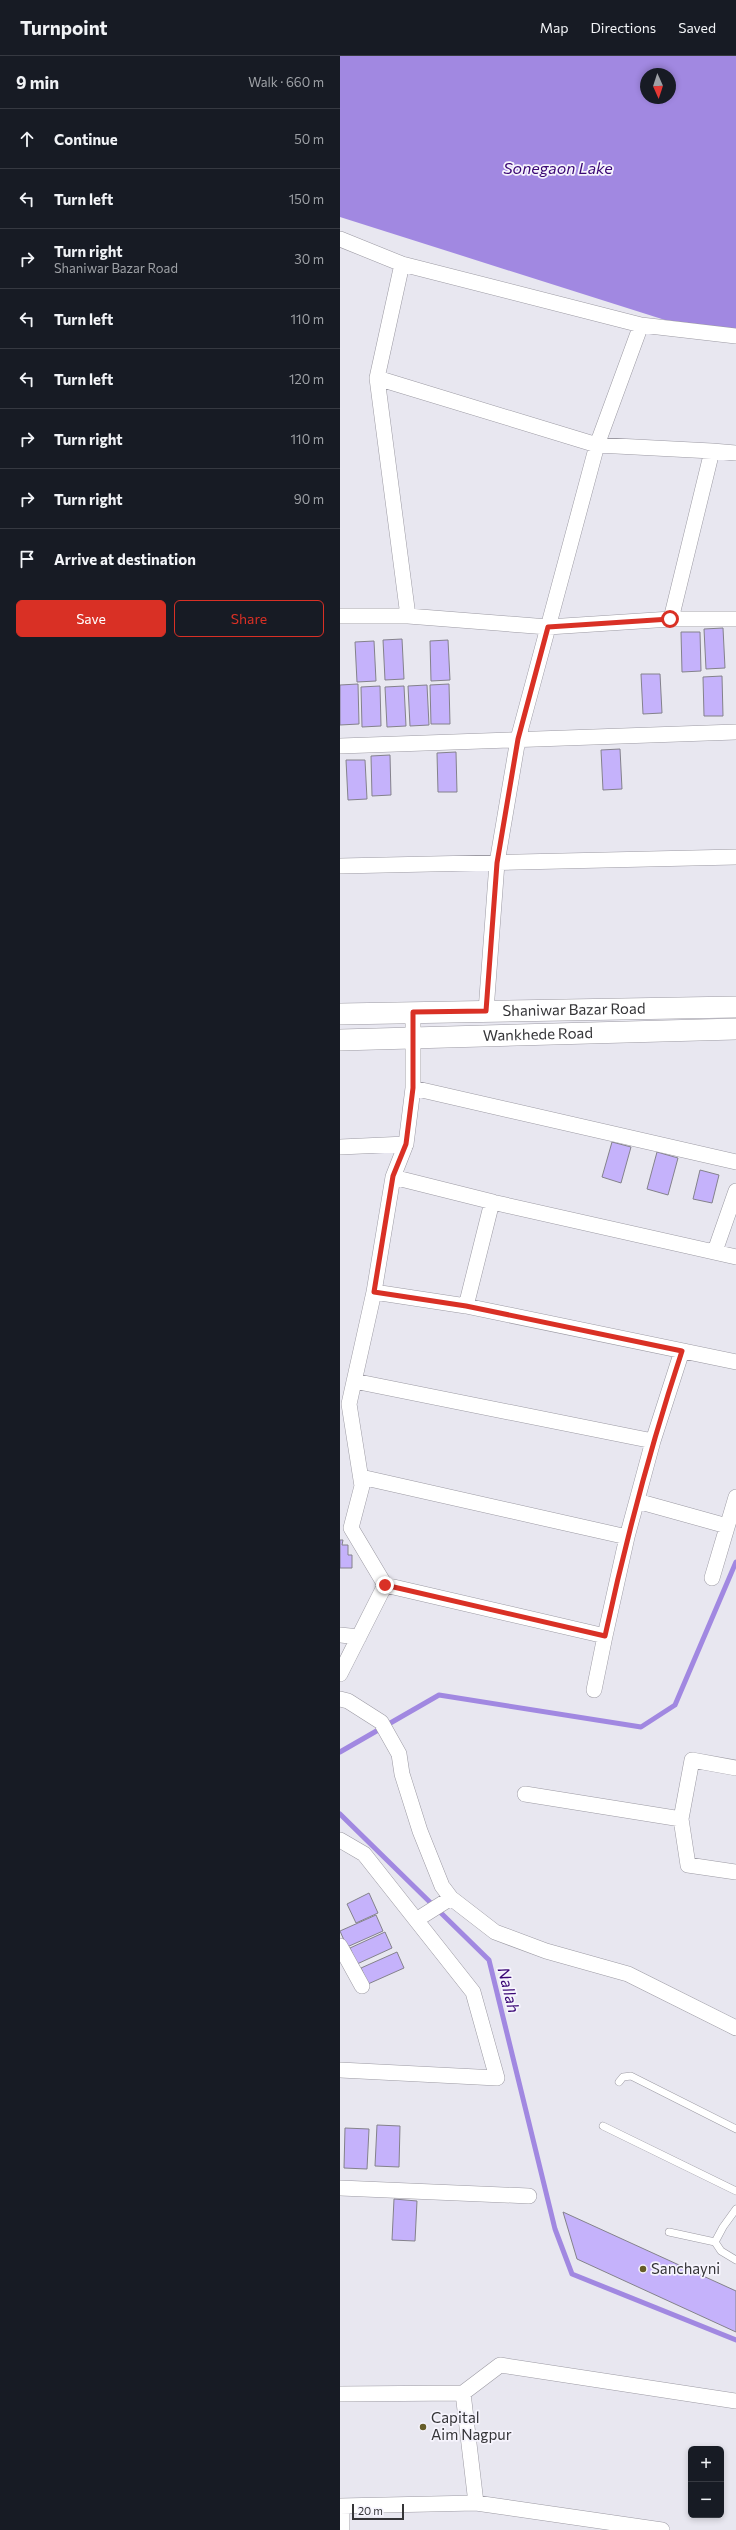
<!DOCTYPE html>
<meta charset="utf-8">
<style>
body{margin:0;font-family:Commissioner,sans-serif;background:#242831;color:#f1f3f6}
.controls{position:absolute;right:12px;bottom:12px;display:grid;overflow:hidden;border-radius:6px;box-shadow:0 2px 6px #0003}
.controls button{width:36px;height:36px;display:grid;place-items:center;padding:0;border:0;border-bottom:1px solid #363941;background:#171b24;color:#f1f3f6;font:20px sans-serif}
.compass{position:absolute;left:300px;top:12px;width:36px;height:36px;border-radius:50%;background:#171b24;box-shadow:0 2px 6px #0003;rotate:177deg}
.scale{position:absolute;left:12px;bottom:10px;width:52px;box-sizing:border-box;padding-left:4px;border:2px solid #343437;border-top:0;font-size:11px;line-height:14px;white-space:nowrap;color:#343437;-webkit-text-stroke:3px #f6f4fd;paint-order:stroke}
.stop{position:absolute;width:12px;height:12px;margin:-9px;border:3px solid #d93025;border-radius:50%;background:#fff}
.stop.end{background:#d93025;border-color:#fff;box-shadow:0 1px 4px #0008}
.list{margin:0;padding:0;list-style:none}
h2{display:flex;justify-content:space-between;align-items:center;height:52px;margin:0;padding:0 16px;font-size:17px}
h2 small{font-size:13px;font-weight:400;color:#9ea1a6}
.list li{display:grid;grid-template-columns:26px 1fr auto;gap:12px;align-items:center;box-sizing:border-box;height:60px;padding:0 16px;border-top:1px solid #363941}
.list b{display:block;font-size:15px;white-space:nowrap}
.list p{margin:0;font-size:13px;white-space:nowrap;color:#9ea1a6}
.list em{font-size:13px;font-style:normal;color:#9ea1a6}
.actions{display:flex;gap:8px;padding:12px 16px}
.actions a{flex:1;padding:9px 0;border:1px solid #d93025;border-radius:6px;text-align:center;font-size:14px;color:#d93025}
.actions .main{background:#d93025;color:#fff}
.icon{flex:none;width:22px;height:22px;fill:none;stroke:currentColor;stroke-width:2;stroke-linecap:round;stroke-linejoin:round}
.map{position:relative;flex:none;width:396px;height:2474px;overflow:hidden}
header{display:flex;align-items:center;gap:24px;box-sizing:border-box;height:56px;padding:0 20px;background:#171b24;border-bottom:1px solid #363941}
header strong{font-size:19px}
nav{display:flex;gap:22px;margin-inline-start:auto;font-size:14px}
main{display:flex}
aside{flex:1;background:#171b24}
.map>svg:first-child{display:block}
.water{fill:#a188e1;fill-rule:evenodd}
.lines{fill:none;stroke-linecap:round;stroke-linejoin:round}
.stream{stroke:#a188e1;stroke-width:5}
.building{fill:#c5b2fb;stroke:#84828b}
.lane-casing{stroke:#9c9aa3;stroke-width:8}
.street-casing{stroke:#9c9aa3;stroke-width:16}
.secondary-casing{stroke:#9c9aa3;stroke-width:22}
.lane{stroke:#fff;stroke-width:7}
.street{stroke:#fff;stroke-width:15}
.secondary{stroke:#fff;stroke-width:21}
.route{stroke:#d93025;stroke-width:5}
.poi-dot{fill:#665d29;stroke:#f6f4fd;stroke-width:1.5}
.labels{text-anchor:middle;stroke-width:3.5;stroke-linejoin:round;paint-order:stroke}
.street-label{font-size:15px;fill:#343437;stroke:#f6f4fd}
.poi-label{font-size:15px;fill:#343437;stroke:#f6f4fd;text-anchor:start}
.water-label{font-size:16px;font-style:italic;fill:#3a0774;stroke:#f6f4fd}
</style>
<header>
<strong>Turnpoint</strong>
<nav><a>Map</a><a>Directions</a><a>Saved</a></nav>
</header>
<main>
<aside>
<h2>9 min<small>Walk · 660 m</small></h2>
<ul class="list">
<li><svg class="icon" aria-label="ahead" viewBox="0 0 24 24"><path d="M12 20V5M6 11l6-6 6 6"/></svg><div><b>Continue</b></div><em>50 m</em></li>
<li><svg class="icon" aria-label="left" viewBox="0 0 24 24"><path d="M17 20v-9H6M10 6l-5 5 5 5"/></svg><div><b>Turn left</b></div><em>150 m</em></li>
<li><svg class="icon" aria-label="right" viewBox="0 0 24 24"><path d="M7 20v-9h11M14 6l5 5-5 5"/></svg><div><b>Turn right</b><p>Shaniwar Bazar Road</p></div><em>30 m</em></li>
<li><svg class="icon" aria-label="left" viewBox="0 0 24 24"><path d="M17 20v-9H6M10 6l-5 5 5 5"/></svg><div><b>Turn left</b></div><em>110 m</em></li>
<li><svg class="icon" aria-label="left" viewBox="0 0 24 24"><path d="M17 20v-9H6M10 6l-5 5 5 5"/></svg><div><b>Turn left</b></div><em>120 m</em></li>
<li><svg class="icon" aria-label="right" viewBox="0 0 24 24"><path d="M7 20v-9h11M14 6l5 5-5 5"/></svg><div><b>Turn right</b></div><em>110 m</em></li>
<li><svg class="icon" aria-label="right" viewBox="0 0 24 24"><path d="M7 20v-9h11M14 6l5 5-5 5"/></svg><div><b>Turn right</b></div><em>90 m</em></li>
<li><svg class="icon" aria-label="arrive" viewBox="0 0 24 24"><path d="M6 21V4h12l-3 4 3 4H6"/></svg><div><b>Arrive at destination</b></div></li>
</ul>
<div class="actions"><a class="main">Save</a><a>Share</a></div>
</aside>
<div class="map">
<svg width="396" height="2474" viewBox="0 0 396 2474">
<rect width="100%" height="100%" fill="#e8e7f0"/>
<path class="water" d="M 0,0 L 396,0 L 396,273 L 325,264 L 0,161 ZM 306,18 L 330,18 L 330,42 L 306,42 Z"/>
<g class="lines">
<path class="stream" d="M 0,1696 L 99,1639 L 301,1671 L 335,1649 L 396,1506
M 0,1758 L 149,1904 L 215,2173 L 232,2218 L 396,2284"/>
</g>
<path class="building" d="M 383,572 L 385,612 L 366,613 L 364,573 Z
M 341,576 L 360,576 L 361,615 L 342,616 Z
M 62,583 L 64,623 L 45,624 L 43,584 Z
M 108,584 L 110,624 L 91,625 L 90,585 Z
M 34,585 L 36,625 L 17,626 L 15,586 Z
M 301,618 L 320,618 L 322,657 L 303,658 Z
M 382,620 L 383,660 L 364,660 L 363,621 Z
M 18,628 L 19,668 L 0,669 L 0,629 Z
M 109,628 L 110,668 L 91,668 L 90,629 Z
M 87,629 L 89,669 L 70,670 L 68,630 Z
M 40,630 L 41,670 L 22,671 L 21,631 Z
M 64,630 L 66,670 L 47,671 L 45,631 Z
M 280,693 L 282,733 L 263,734 L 261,694 Z
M 116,696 L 117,736 L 98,736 L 97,697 Z
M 50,699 L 51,739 L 32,740 L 31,700 Z
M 6,704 L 25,704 L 27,743 L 8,744 Z
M 272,1086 L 291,1091 L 281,1127 L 262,1121 Z
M 317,1096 L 338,1102 L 328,1139 L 307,1133 Z
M 360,1114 L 379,1119 L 372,1147 L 353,1143 Z
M 0,1484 L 3,1484 L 2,1489 L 8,1489 L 8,1499 L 12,1499 L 12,1512 L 0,1512 Z
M 29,1837 L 38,1857 L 16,1867 L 7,1848 Z
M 36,1859 L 43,1875 L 7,1891 L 0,1875 Z
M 45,1876 L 52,1892 L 17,1908 L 10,1892 Z
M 57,1896 L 64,1912 L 28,1928 L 21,1912 Z
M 37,2069 L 60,2070 L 59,2111 L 35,2110 Z
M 5,2072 L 29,2073 L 27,2113 L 4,2112 Z
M 54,2143 L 77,2145 L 75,2185 L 52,2184 Z
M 223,2156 L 396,2235 L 396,2276 L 237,2203 Z"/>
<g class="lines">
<defs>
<path id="lane" d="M 279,2026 L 283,2021 L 291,2020 L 396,2073
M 263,2070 L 396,2135
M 396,2153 L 383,2171 L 375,2186 L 381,2195 L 396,2204
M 329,2176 L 375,2186"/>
<path id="street" d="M 0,183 L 62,208 L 301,269 L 396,280
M 62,208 L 37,322 L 257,389 L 372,395
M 37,322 L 68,560
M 0,560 L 68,560 L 208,571 L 331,563 L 396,563
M 331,563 L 372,395 L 396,397
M 0,690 L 396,676
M 0,810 L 396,801
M 146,955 L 157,807 L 178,683 L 257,389 L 301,269
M 73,1032 L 396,1106
M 66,1088 L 53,1121 L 153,1146
M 0,1091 L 66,1088 L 73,1032 L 73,956
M 53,1121 L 34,1236 L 9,1348 L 22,1430 L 11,1472 L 45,1529 L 265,1580 L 254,1634
M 375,1195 L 396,1135
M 396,1201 L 152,1146 L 126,1250 L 396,1306
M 34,1236 L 126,1250
M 14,1325 L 313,1385 L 287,1481
M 313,1385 L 342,1295
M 21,1421 L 287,1481 L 265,1580
M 297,1445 L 387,1470
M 372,1522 L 396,1441
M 0,1579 L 19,1581
M 0,1618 L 45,1529
M 0,1643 L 8,1645 L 41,1666 L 59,1698 L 62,1718 L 80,1775 L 102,1830 L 111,1842 L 155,1876 L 206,1895 L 288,1918 L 396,1972
M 185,1738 L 341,1763 L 348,1809 L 396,1816
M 341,1763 L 352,1704 L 396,1712
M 0,1784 L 24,1798 L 133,1936 L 157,2022 L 0,2014
M 76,1864 L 111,1842
M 0,1890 L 22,1930
M 0,2132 L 189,2140
M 123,2337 L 136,2447
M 0,2338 L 123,2337 L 160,2309 L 396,2345
M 0,2450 L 136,2447 L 322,2474
M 2,2474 L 2,2450"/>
<g id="secondary">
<path id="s1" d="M 0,958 L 396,951"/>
<path id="s2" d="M 0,984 L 396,973"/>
</g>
</defs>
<use href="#lane" class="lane-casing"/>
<use href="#street" class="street-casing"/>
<use href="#secondary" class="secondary-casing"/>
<use href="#lane" class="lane"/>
<use href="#street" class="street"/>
<use href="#secondary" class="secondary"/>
</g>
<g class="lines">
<path class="route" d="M 45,1529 L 265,1580 C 286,1483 311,1389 342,1295 L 126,1250 L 34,1236 L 53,1120 L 66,1088 L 73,1032 L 73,956 L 146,955 L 157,807 L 178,683 L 208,571 L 330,563"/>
</g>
<g class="poi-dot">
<circle cx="303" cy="2213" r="4"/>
<circle cx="83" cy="2371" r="4"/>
</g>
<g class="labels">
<g class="street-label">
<text dy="5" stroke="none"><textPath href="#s1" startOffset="234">Shaniwar Bazar Road</textPath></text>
<text dy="5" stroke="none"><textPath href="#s2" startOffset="198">Wankhede Road</textPath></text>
</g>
<g class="poi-label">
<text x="311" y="2218">Sanchayni</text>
<text x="91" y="2367">Capital<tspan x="91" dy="17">Aim Nagpur</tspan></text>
</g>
<g class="water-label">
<text x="218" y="118">Sonegaon Lake</text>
<text transform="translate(169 1934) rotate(76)" y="6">Nallah</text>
</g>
</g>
</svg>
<div class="controls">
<button>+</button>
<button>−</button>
</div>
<svg class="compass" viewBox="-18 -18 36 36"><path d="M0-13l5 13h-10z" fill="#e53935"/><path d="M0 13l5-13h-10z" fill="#9ea1a6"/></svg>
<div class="scale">20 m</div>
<div class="stop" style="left:330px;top:563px"></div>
<div class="stop end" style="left:45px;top:1529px"></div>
</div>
</main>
